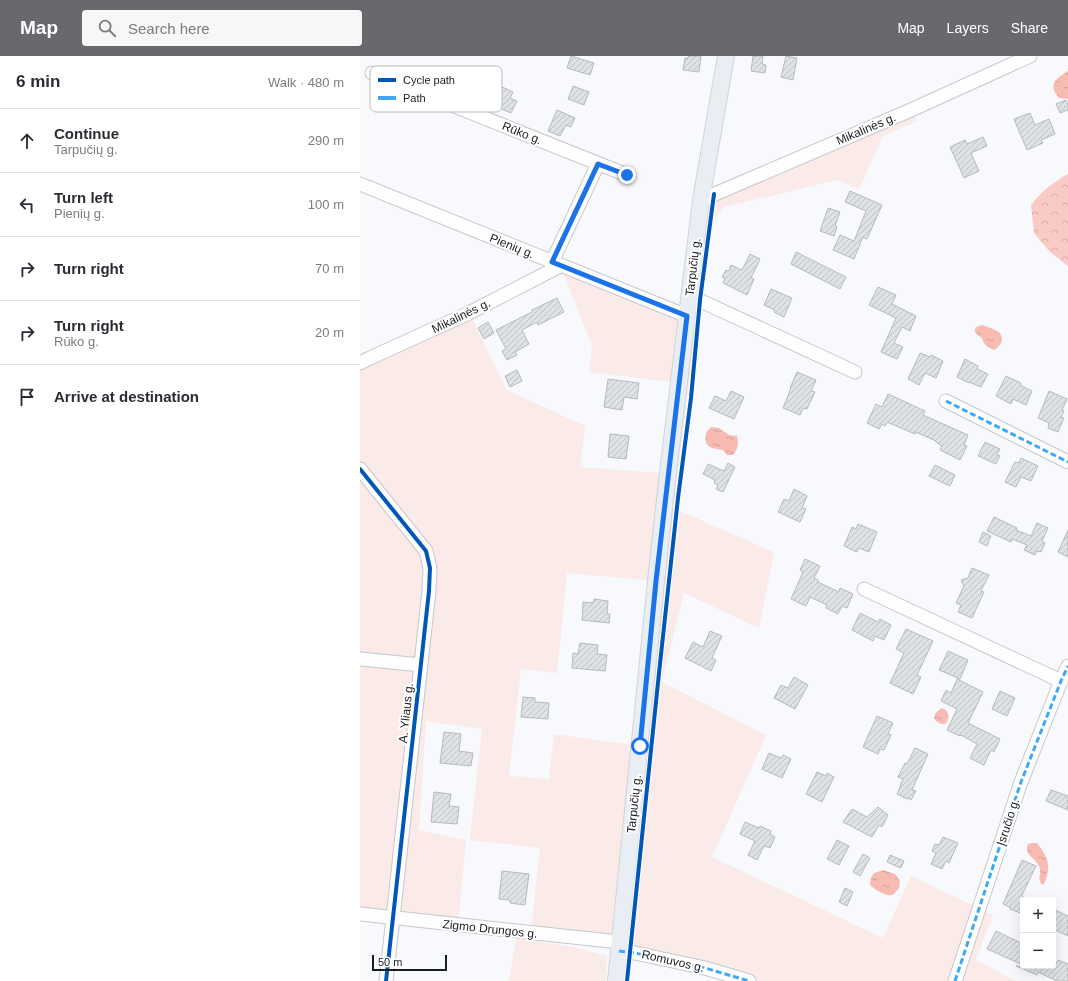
<!DOCTYPE html>
<meta charset="utf-8">
<style>
body{margin:0;font-family:Helvetica,sans-serif;background:#f7f7f7;color:#2b2b33}
.controls{position:absolute;right:12px;bottom:12px;display:grid;overflow:hidden;border-radius:4px;box-shadow:0 4px 16px #0002}
.controls button{width:36px;height:36px;display:grid;place-items:center;padding:0;border:0;border-bottom:1px solid #e1e1e2;background:#fff;color:#2b2b33;font:20px sans-serif}
.scale{position:absolute;left:12px;bottom:10px;width:75px;box-sizing:border-box;padding-left:4px;border:2px solid #191c20;border-top:0;font-size:11px;line-height:14px;white-space:nowrap;color:#191c20;-webkit-text-stroke:3px #fff;paint-order:stroke}
.stop{position:absolute;width:12px;height:12px;margin:-9px;border:3px solid #1a73e8;border-radius:50%;background:#fff}
.stop.end{background:#1a73e8;border-color:#fff;box-shadow:0 1px 4px #0008}
.list{margin:0;padding:0;list-style:none}
h2{display:flex;justify-content:space-between;align-items:center;height:52px;margin:0;padding:0 16px;font-size:17px}
h2 small{font-size:13px;font-weight:400;color:#7c7c81}
.list li{display:grid;grid-template-columns:26px 1fr auto;gap:12px;align-items:center;box-sizing:border-box;height:64px;padding:0 16px;border-top:1px solid #e1e1e2}
.list b{display:block;font-size:15px;white-space:nowrap}
.list p{margin:0;font-size:13px;white-space:nowrap;color:#7c7c81}
.list em{font-size:13px;font-style:normal;color:#7c7c81}
.icon{flex:none;width:22px;height:22px;fill:none;stroke:currentColor;stroke-width:2;stroke-linecap:round;stroke-linejoin:round}
.map{position:relative;flex:none;width:708px;height:925px;overflow:hidden}
header{display:flex;align-items:center;gap:24px;box-sizing:border-box;height:56px;padding:0 20px;background:#67696d;color:#fff}
header strong{font-size:19px}
nav{display:flex;gap:22px;margin-inline-start:auto;font-size:14px}
.search{width:280px;height:36px;background:#f7f7f7;display:flex;align-items:center;gap:10px;box-sizing:border-box;padding:0 14px;border-radius:4px;color:#7c7c81;font-size:15px}
main{display:flex}
aside{flex:1;background:#fff}
.map>svg:first-child{display:block}
.green{fill:#faeae8;fill-rule:evenodd}
.forest{fill:url(#forest-crowns)}
.water{fill:url(#water-ripples)}
.building{fill:url(#building-hatch);stroke:#b7b9bc}
.lines{fill:none;stroke-linecap:round;stroke-linejoin:round}
.minor-casing{stroke:#c6c8cb;stroke-width:15}
.major-casing{stroke:#d2d4d6;stroke-width:18}
.minor{stroke:#fefeff;stroke-width:13}
.major{stroke:#e9eef4;stroke-width:16}
.quiet{stroke:#3fa9f5;stroke-width:3;stroke-dasharray:6 3;stroke-linecap:butt}
.cycleway-casing{stroke:#fff;stroke-width:6}
.cycleway{stroke:#0057b8;stroke-width:4}
.route{stroke:#1a73e8;stroke-width:5}
.labels{text-anchor:middle;stroke-width:4;stroke-linejoin:round;paint-order:stroke}
.street-label{font-size:12px;fill:#191c20;stroke:#fff}
.key{fill:#fff;stroke:#babbbc;stroke-width:1}
.key-label{font-size:11px;fill:#191c20}
</style>
<header>
<strong>Map</strong>
<div class="search"><svg class="icon" aria-label="search" viewBox="0 0 24 24"><circle cx="10" cy="10" r="6"/><path d="M15 15l6 6"/></svg>Search here</div>
<nav><a>Map</a><a>Layers</a><a>Share</a></nav>
</header>
<main>
<aside>
<h2>6 min<small>Walk · 480 m</small></h2>
<ul class="list">
<li><svg class="icon" aria-label="ahead" viewBox="0 0 24 24"><path d="M12 20V5M6 11l6-6 6 6"/></svg><div><b>Continue</b><p>Tarpučių g.</p></div><em>290 m</em></li>
<li><svg class="icon" aria-label="left" viewBox="0 0 24 24"><path d="M17 20v-9H6M10 6l-5 5 5 5"/></svg><div><b>Turn left</b><p>Pienių g.</p></div><em>100 m</em></li>
<li><svg class="icon" aria-label="right" viewBox="0 0 24 24"><path d="M7 20v-9h11M14 6l5 5-5 5"/></svg><div><b>Turn right</b></div><em>70 m</em></li>
<li><svg class="icon" aria-label="right" viewBox="0 0 24 24"><path d="M7 20v-9h11M14 6l5 5-5 5"/></svg><div><b>Turn right</b><p>Rūko g.</p></div><em>20 m</em></li>
<li><svg class="icon" aria-label="arrive" viewBox="0 0 24 24"><path d="M6 21V4h12l-3 4 3 4H6"/></svg><div><b>Arrive at destination</b></div></li>
</ul>
</aside>
<div class="map">
<svg width="708" height="925" viewBox="0 0 708 925">
<defs>
<pattern id="forest-crowns" width="20" height="18" patternUnits="userSpaceOnUse"><rect width="20" height="18" fill="#facbc4"/><path d="M2 6a3 3 0 1 1 6 0M12 15a3 3 0 1 1 6 0" fill="none" stroke="#d6aea8"/></pattern>
<pattern id="water-ripples" width="26" height="14" patternUnits="userSpaceOnUse"><rect width="26" height="14" fill="#f7bbb2"/><path d="M2 4q2-2 4 0t4 0M15 11q2-2 4 0t4 0" fill="none" stroke="#d3a099"/></pattern>
<pattern id="building-hatch" width="6" height="6" patternUnits="userSpaceOnUse"><rect width="6" height="6" fill="#dfe2e5"/><path d="M-1 1l2-2M0 6l6-6M5 7l2-2" fill="none" stroke="#bfc1c4"/></pattern>
</defs>
<rect width="100%" height="100%" fill="#f7f9fc"/>
<path class="green" d="M 551,54 L 557,65 L 523,80 L 499,133 L 478,124 L 364,151 L 349,169 L 313,452 L 414,496 L 399,572 L 324,537 L 302,626 L 406,679 L 352,801 L 523,882 L 551,820 L 633,859 L 616,904 L 656,925 L 389,925 L 275,897 L 268,880 L 259,886 L 171,877 L 180,792 L 110,784 L 122,673 L 66,665 L 59,774 L 106,784 L 98,870 L 0,853 L 0,308 L 109,257 L 147,334 L 225,370 L 220,411 L 303,417 L 341,144 ZM 207,517 L 296,525 L 280,690 L 194,678 L 189,723 L 149,720 L 161,613 L 197,617 Z
M 203,216 L 314,257 L 320,267 L 312,326 L 229,316 L 232,290 Z
M 156,882 L 213,891 L 247,900 L 246,925 L 149,925 Z"/>
<path class="forest" d="M 708,118 L 708,210 L 689,195 L 674,177 L 671,149 C 681,136 693,126 708,118 Z"/>
<path class="water" d="M 708,15 L 708,43 L 699,42 C 687,28 696,23 708,15 Z
M 622,269 C 629,272 643,274 642,284 C 641,289 638,291 634,294 C 627,291 624,289 622,282 C 614,277 611,272 622,269 Z
M 351,371 L 359,372 L 369,379 L 377,380 C 379,388 378,393 373,399 L 367,399 L 363,394 L 352,392 L 347,389 C 344,382 345,376 351,371 Z
M 582,652 C 589,655 591,662 585,668 C 580,668 577,667 574,662 C 575,657 577,655 582,652 Z
M 672,787 L 677,787 C 688,801 692,811 684,828 L 682,829 C 677,822 681,820 680,813 C 679,806 672,803 668,797 C 667,795 667,793 667,791 L 668,788 Z
M 523,814 L 535,818 L 540,825 L 539,832 L 533,839 C 524,840 517,835 510,829 L 511,822 L 514,817 Z"/>
<path class="building" d="M 211,0 L 234,7 L 230,19 L 207,12 Z
M 329,0 L 341,0 L 339,16 L 323,14 L 325,2 L 328,2 Z
M 393,0 L 403,0 L 402,8 L 406,9 L 405,17 L 391,15 Z
M 426,0 L 437,2 L 433,24 L 421,21 Z
M 138,29 L 153,36 L 150,42 L 157,45 L 151,57 L 130,48 Z
M 213,30 L 229,36 L 224,49 L 208,43 Z
M 706,44 L 708,49 L 708,54 L 700,57 L 696,48 Z
M 197,54 L 215,62 L 211,71 L 206,69 L 200,80 L 188,75 Z
M 670,57 L 675,69 L 689,63 L 695,78 L 681,84 L 683,87 L 667,94 L 654,63 Z
M 623,81 L 627,90 L 611,97 L 619,115 L 604,122 L 590,91 L 605,84 L 607,88 Z
M 490,135 L 522,149 L 507,183 L 503,181 L 494,203 L 473,194 L 480,179 L 494,185 L 506,155 L 485,146 Z
M 468,152 L 480,156 L 475,170 L 477,171 L 474,180 L 460,175 Z
M 436,196 L 486,221 L 480,233 L 431,208 Z
M 390,198 L 400,203 L 391,222 L 394,223 L 387,239 L 363,227 L 365,222 L 362,221 L 366,214 L 369,215 L 371,209 L 382,214 Z
M 518,231 L 536,239 L 532,248 L 556,260 L 550,275 L 542,271 L 534,287 L 543,291 L 537,303 L 521,296 L 536,262 L 509,249 Z
M 411,233 L 432,242 L 424,261 L 414,256 L 415,254 L 404,249 Z
M 197,242 L 204,256 L 178,269 L 177,266 L 162,274 L 169,288 L 155,296 L 157,299 L 147,304 L 142,295 L 146,293 L 136,274 L 172,256 L 172,254 Z
M 128,266 L 134,277 L 124,283 L 118,272 Z
M 560,297 L 570,301 L 571,299 L 583,305 L 576,322 L 565,317 L 559,329 L 548,323 Z
M 605,303 L 618,310 L 617,313 L 628,318 L 621,331 L 609,326 L 609,327 L 597,321 Z
M 157,314 L 162,325 L 150,331 L 145,320 Z
M 437,316 L 456,324 L 451,335 L 455,336 L 447,353 L 443,352 L 440,359 L 423,352 L 431,332 L 430,332 Z
M 646,320 L 661,327 L 660,329 L 672,335 L 666,349 L 653,343 L 651,348 L 636,340 Z
M 248,323 L 279,327 L 277,343 L 264,341 L 262,354 L 244,351 Z
M 371,335 L 384,341 L 374,363 L 349,352 L 355,340 L 366,345 Z
M 689,335 L 707,343 L 702,354 L 704,355 L 701,361 L 704,362 L 698,376 L 688,372 L 689,367 L 678,362 Z
M 528,338 L 565,355 L 563,359 L 608,379 L 604,389 L 607,390 L 600,404 L 580,394 L 582,390 L 576,386 L 576,385 L 556,376 L 555,378 L 527,366 L 525,370 L 522,368 L 519,373 L 507,367 L 516,348 L 522,351 Z
M 250,378 L 269,380 L 266,403 L 248,401 Z
M 625,386 L 640,393 L 637,399 L 640,400 L 636,408 L 618,400 Z
M 661,402 L 678,410 L 671,425 L 661,421 L 656,431 L 645,426 L 655,406 L 659,407 Z
M 368,407 L 375,411 L 363,436 L 356,433 L 358,429 L 354,427 L 355,424 L 343,418 L 348,408 L 364,415 Z
M 575,409 L 595,419 L 590,430 L 569,420 Z
M 434,433 L 447,440 L 442,452 L 446,453 L 440,466 L 418,456 L 424,443 L 429,445 Z
M 634,461 L 657,472 L 656,474 L 671,480 L 677,467 L 688,472 L 682,485 L 685,487 L 681,496 L 677,495 L 675,499 L 664,494 L 667,489 L 652,483 L 651,486 L 627,475 Z
M 498,468 L 517,476 L 509,496 L 499,492 L 497,496 L 484,490 L 492,471 L 496,473 Z
M 708,474 L 708,501 L 698,496 Z
M 623,476 L 631,480 L 627,490 L 619,486 Z
M 445,503 L 460,510 L 454,522 L 458,524 L 458,526 L 479,536 L 480,532 L 493,538 L 487,552 L 482,550 L 478,558 L 466,552 L 467,549 L 450,541 L 446,550 L 431,543 L 443,516 L 440,514 Z
M 612,512 L 629,519 L 621,535 L 624,536 L 612,562 L 598,556 L 601,549 L 596,547 L 604,530 L 601,524 L 608,522 Z
M 234,543 L 248,545 L 247,558 L 250,558 L 249,567 L 222,564 L 223,546 L 233,547 Z
M 500,557 L 518,566 L 520,563 L 531,569 L 524,584 L 515,580 L 513,585 L 492,574 Z
M 546,573 L 573,585 L 557,619 L 561,621 L 553,638 L 530,627 L 544,597 L 536,593 Z
M 350,575 L 362,580 L 352,602 L 356,604 L 351,615 L 325,602 L 333,586 L 343,591 Z
M 220,587 L 238,589 L 237,598 L 247,599 L 245,615 L 212,612 L 213,597 L 218,598 Z
M 588,595 L 608,604 L 600,623 L 579,614 Z
M 434,621 L 448,629 L 435,653 L 414,642 L 421,629 L 428,632 Z
M 597,623 L 623,636 L 608,667 L 640,683 L 634,696 L 631,694 L 624,709 L 610,702 L 617,688 L 601,679 L 600,680 L 587,674 L 597,653 L 581,645 L 586,634 L 591,637 Z
M 640,635 L 655,642 L 647,660 L 632,653 Z
M 163,641 L 175,642 L 175,646 L 189,647 L 188,663 L 161,661 Z
M 517,660 L 533,667 L 528,678 L 531,679 L 524,694 L 520,693 L 518,698 L 503,691 Z
M 84,676 L 101,678 L 99,695 L 113,697 L 111,710 L 80,707 Z
M 555,692 L 568,698 L 552,734 L 556,735 L 551,744 L 548,742 L 547,743 L 537,738 L 541,729 L 540,729 L 543,723 L 538,721 L 545,707 L 547,708 Z
M 409,697 L 421,702 L 423,699 L 431,703 L 422,722 L 402,713 Z
M 457,716 L 466,720 L 467,717 L 474,721 L 462,746 L 446,738 Z
M 691,734 L 708,740 L 708,754 L 686,745 Z
M 74,736 L 91,738 L 89,750 L 99,751 L 97,768 L 71,766 Z
M 518,751 L 528,759 L 522,771 L 519,769 L 512,781 L 483,766 L 492,753 L 507,761 Z
M 385,766 L 399,772 L 400,770 L 411,775 L 410,778 L 415,781 L 410,792 L 404,790 L 397,804 L 388,799 L 395,785 L 380,778 Z
M 583,781 L 598,787 L 589,807 L 586,805 L 582,813 L 571,808 L 576,797 L 572,795 L 575,788 L 579,789 Z
M 477,784 L 489,790 L 479,809 L 467,803 Z
M 503,798 L 510,802 L 500,820 L 493,816 Z
M 530,799 L 544,805 L 541,812 L 527,806 Z
M 662,804 L 676,810 L 662,839 L 663,840 L 663,858 L 650,853 L 651,852 L 643,848 Z
M 142,815 L 169,818 L 165,849 L 150,847 L 150,844 L 139,843 Z
M 485,832 L 493,836 L 487,850 L 479,846 Z
M 693,853 L 708,860 L 708,880 L 693,873 Z
M 636,875 L 663,888 L 663,909 L 627,893 Z
M 698,904 L 708,908 L 708,925 L 697,925 L 678,916 L 677,919 L 656,910 L 695,910 Z"/>
<g class="lines">
<defs>
<path id="minor" d="M 12,17 L 267,119
M 0,128 L 327,260
M 341,144 L 551,54 L 670,0
M 192,206 L 238,108
M 330,240 L 495,316
M 0,307 L 10,302 L 109,257 L 200,210
M 586,345 L 708,406
M 0,413 L 66,495 L 70,512 L 69,535 L 26,925
M 504,533 L 701,625
M 0,603 L 61,609
M 0,858 L 259,886
M 259,895 L 275,897 L 345,912 L 389,925
M 595,925 L 661,726 L 701,625 L 708,610"/>
<path id="major" d="M 256,925 L 296,525 L 308,417 L 341,144 L 366,0"/>
</defs>
<use href="#minor" class="minor-casing"/>
<use href="#major" class="major-casing"/>
<use href="#minor" class="minor"/>
<use href="#major" class="major"/>
<path class="quiet" d="M 586,345 L 708,406
M 259,895 L 275,897 L 345,912 L 389,925
M 595,925 L 661,726 L 701,625 L 708,610"/>
<defs>
<path id="cycleway" d="M 0,413 L 66,495 L 70,512 L 69,535 L 26,925
M 267,925 L 299,617 L 318,442 L 331,342 L 340,244 L 354,138"/>
</defs>
<use href="#cycleway" class="cycleway-casing"/>
<use href="#cycleway" class="cycleway"/>
</g>
<g class="lines">
<path class="route" d="M 267,119 L 238,108 L 192,206 L 327,260 L 296,525 L 280,690"/>
</g>
<g class="labels">
<g class="street-label">
<text transform="translate(506 73) rotate(-23)" y="4">Mikalinės g.</text>
<text transform="translate(162 77) rotate(22)" y="4">Rūko g.</text>
<text transform="translate(152 190) rotate(22)" y="4">Pienių g.</text>
<text transform="translate(333 211) rotate(-83)" y="4">Tarpučių g.</text>
<text transform="translate(101 260) rotate(-26)" y="4">Mikalinės g.</text>
<text transform="translate(46 657) rotate(-84)" y="4">A. Yliaus g.</text>
<text transform="translate(274 748) rotate(-84)" y="4">Tarpučių g.</text>
<text transform="translate(648 766) rotate(-72)" y="4">Įsručio g.</text>
<text transform="translate(130 873) rotate(6)" y="4">Zigmo Drungos g.</text>
<text transform="translate(313 905) rotate(13)" y="4">Romuvos g.</text>
</g>
</g>
<rect x="10" y="10" width="132" height="46" rx="6" class="key"/>
<rect x="18" y="22" width="18" height="4" fill="#0057b8"/>
<rect x="18" y="40" width="18" height="4" fill="#3fa9f5"/>
<g class="key-label">
<text x="43" y="28">Cycle path</text>
<text x="43" y="46">Path</text>
</g>
</svg>
<div class="controls">
<button>+</button>
<button>−</button>
</div>
<div class="scale">50 m</div>
<div class="stop" style="left:280px;top:690px"></div>
<div class="stop end" style="left:267px;top:119px"></div>
</div>
</main>
